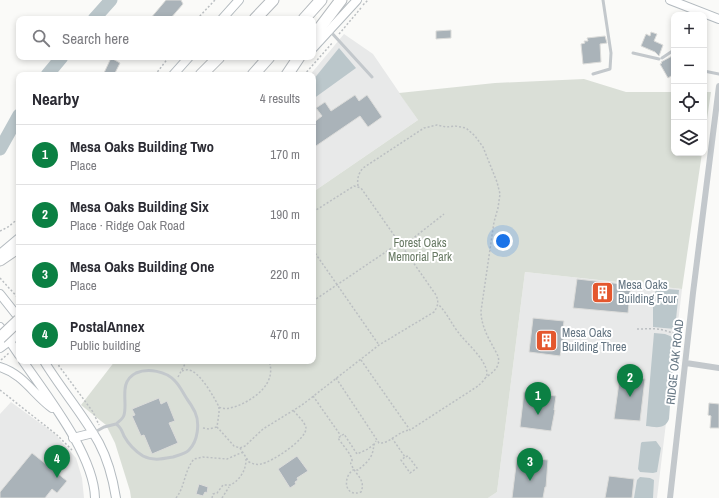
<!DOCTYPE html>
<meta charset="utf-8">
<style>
body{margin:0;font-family:"Archivo Narrow",sans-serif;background:#f2f2f3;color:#2b2b33}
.controls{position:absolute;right:12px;top:12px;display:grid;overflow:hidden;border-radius:8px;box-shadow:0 2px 6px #0003}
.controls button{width:36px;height:36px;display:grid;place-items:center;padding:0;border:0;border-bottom:1px solid #e1e1e2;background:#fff;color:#2b2b33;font:20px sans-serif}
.you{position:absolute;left:503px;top:241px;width:14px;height:14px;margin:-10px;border:3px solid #fff;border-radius:50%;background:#1a73e8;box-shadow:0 0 0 6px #1a73e833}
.badge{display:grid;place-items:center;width:26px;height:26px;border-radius:50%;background:#0b8043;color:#fff;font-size:13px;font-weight:700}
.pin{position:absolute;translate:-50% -33px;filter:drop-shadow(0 1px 2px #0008)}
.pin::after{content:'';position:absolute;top:21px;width:14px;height:12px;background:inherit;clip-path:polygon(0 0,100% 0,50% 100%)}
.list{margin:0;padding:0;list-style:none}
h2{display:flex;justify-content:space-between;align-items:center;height:52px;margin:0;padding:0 16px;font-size:17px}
h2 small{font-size:13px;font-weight:400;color:#7c7c81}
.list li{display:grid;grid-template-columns:26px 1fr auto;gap:12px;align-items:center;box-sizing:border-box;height:60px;padding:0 16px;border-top:1px solid #e1e1e2}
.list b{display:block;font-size:15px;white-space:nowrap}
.list p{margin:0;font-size:13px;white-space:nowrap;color:#7c7c81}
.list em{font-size:13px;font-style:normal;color:#7c7c81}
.icon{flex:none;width:22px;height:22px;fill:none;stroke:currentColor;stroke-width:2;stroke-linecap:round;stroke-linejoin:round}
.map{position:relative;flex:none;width:719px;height:498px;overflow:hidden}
.search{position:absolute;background:#fff;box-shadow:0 2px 6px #0003;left:16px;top:16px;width:300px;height:44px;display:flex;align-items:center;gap:10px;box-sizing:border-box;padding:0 14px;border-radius:8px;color:#7c7c81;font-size:15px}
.panel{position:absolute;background:#fff;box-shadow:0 2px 6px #0003;left:16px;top:72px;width:300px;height:292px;border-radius:8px}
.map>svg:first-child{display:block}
.built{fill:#e8e9e9}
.green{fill:#dadfd7}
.water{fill:#bbc7cb}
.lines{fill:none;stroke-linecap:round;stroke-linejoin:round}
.river{stroke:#bbc7cb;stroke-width:13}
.building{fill:#aab3b9;stroke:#dcdcda}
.secondary-casing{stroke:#b3babf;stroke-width:10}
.highway-casing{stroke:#b4b9bd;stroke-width:13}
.path{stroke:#bbbfc2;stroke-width:1.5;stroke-dasharray:2 2;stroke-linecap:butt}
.lane{stroke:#c3c8cc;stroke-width:3}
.street{stroke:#c3c8cc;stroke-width:6}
.secondary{stroke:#fff;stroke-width:8}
.highway{stroke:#fff;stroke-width:11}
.highway-bridge-casing{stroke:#b4b9bd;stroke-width:13;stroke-linecap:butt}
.highway-bridge{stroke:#fff;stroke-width:11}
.labels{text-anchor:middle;stroke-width:4;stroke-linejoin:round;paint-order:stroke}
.park-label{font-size:12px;fill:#687a64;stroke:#fff}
.poi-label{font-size:12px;fill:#657683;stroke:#fff;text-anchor:start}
.street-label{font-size:12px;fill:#657683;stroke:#fff}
</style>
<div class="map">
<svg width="719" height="498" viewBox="0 0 719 498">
<rect width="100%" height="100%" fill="#fafaf8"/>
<path class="built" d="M 344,34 L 373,54 L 418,120 L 313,192 L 313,75 L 310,75 Z
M 525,272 L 682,289 L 657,498 L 488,498 L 497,492 Z
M 11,402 L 55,434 L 76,458 L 82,478 L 84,498 L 0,498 L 0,414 Z"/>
<path class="green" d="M 584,79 L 626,92 L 674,92 L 674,153 L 702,153 L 682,289 L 525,272 L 497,492 L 488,498 L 131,498 L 130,491 L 115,443 L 106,425 L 81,405 L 115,361 L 313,361 L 313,192 L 418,120 L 399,93 L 495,83 Z
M 704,92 L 711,92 L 704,139 Z"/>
<path class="water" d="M 339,48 L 356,68 L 313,99 L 313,80 Z
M 656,288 L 679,290 L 675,329 L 653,327 L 653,307 Z
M 654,333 L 665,334 L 675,338 L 669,419 C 665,430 655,427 646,426 Z
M 656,441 L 661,448 L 657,472 L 653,473 L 640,472 L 638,469 L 641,443 L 642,442 Z
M 640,477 L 650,478 L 654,480 L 653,498 L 634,498 L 637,480 Z"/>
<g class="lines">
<path class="river" d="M 94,19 L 111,0
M 47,75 L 62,57
M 0,149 L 19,115"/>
</g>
<path class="building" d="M 166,0 L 181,0 L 183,4 L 170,19 L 150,19 Z
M 451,30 L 451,38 L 436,39 L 436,31 Z
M 651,32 L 657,34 L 654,41 L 663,45 L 659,56 L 655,52 L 641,46 L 646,34 L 650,36 Z
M 605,36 L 607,43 L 600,44 L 601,62 L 583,64 L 581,44 L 585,43 L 584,41 L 588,41 L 587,38 Z
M 674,55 L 674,74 L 668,78 L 660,64 L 662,63 L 661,62 Z
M 111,58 L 120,63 L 114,75 L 103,75 Z
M 355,95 L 359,101 L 367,95 L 382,117 L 368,127 L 360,116 L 313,148 L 313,123 L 322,116 L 316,108 L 325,102 L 331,111 Z
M 577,279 L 631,285 L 628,313 L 573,308 Z
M 533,318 L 564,321 L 562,336 L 564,336 L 560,356 L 529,352 Z
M 620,375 L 645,379 L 640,421 L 614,419 Z
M 524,392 L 556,396 L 554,410 L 555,410 L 551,431 L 520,427 Z
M 159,398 L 161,404 L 167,401 L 175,421 L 169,423 L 178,443 L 152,454 L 144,435 L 141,436 L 132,416 L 135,415 L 132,409 Z
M 709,403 L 719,404 L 719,428 L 710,428 L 711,416 L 708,415 Z
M 32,453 L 67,481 L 57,493 L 52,489 L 45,498 L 0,498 L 0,492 Z
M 297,456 L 308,471 L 297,478 L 298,480 L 295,482 L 296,484 L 290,488 L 278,469 Z
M 517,457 L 548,460 L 546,487 L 545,487 L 543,498 L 512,498 Z
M 609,476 L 634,479 L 632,498 L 605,498 Z
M 199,484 L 208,487 L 207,493 L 205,492 L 203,496 L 196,494 Z"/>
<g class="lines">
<defs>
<path id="secondary" d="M 670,0 L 719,19
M 222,19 L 239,0
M 313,48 L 357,0
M 173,75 L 189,57
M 0,254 L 19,238
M 0,294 L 19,318
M 0,327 L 19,355
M 0,348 L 19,334
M 23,361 C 47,396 94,455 95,498
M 44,361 C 61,389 83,414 99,443 C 108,460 113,479 116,498
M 0,367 C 23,374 34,395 52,408
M 73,438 L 93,433"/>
<path id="highway" d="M 255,19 L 273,0
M 304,19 L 321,0
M 313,37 L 341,0
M 201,75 L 219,57
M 253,75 L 269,57
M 287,75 L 299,57
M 0,260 L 19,247"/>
</defs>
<use href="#secondary" class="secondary-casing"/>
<use href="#highway" class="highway-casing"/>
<path class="path" d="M 363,5 L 368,0
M 197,19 L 215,0
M 339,34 L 361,8
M 155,75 L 169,57
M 304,75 L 333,42
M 358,186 C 357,179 358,174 363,168 L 424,128 L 437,125 L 446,127 L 455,126 L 466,128 L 475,136 L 483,147 L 497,182 L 500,194 L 498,208 L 494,222 L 481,311 C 481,328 491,342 498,356 C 501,367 493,372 485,378
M 0,231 L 8,227 L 19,218
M 402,247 L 444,214
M 313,250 L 379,345
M 0,278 L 19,299
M 313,301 L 399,243
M 637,329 C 646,329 655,328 663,330 C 670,332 675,334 683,333
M 1,360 L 9,353
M 361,360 L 410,430 L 478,386 C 481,383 486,379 487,374 C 487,360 466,343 458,332 C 451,323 447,313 438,304
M 58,361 L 59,366 L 93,412 L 99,425
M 182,371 C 185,370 188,369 192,371 C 202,376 214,397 219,407 C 225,410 231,408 237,406 C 255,399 277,383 269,361
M 178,377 L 185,364 L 184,361
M 336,378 L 379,443 C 390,444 398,431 410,430
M 0,390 L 57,435 L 72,450
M 313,396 L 341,436
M 219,407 L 219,413 L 217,427 L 234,446 L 240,448 L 245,446 L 263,429 L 302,405 L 379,345 L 434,312 C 438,306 439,302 436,295 L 361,188 L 354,186 L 313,212
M 203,428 L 209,429 L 217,427
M 392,438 L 405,457 L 408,456 L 417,468 L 410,473 L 401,460 L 405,457
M 374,444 L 368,449 L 357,454 L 344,434 L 338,438 C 341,443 352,455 352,460 C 352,465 349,461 352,466 C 356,475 366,480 361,492 C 345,498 342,478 353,470 L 358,470 C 363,466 370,460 372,454 C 374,449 373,445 376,441
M 240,448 L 249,462 C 253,464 257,465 261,464 C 272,462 307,439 306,428 C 305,422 297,415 293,410
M 176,498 C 185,487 184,471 194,459 L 203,457 L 227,459 L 243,452
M 212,498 L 213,494 L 217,493 L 223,485 L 231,485 C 240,479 246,471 246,459
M 222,498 L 229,487"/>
<path class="lane" d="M 330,31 L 372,77
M 633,53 L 659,59
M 662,58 L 674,50
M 704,71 L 719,74
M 593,74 L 610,69 L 611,53 L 603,0
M 95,432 L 104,427 L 116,424 C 121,427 122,431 124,436 C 129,445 135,451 143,456 C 153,461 162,459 173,457 C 179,455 185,454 189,450 C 198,441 200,423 195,412 C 193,408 190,403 187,399 C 183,393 180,386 175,381 C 166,371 148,368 136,373 C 118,382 128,402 124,415 C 123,419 119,421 116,424"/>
<path class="street" d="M 686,363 L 719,368
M 670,498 L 693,293 L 719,86"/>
<use href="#secondary" class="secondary"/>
<use href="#highway" class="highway"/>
<defs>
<path id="highway-bridge" d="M 0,338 L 19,320"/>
</defs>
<use href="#highway-bridge" class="highway-bridge-casing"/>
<use href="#highway-bridge" class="highway-bridge"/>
</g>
<defs>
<symbol id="building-square" viewBox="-11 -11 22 22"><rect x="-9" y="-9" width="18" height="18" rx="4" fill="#e4572e" stroke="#fff"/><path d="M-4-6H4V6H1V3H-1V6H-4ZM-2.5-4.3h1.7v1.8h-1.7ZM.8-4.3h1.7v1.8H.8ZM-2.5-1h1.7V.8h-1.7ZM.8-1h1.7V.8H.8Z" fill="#fff"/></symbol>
</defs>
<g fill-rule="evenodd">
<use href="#building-square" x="590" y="280" width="25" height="25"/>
<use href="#building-square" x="534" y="328" width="25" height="25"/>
</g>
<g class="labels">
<g class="park-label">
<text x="420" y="247">Forest Oaks<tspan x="420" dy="14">Memorial Park</tspan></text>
</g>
<g class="poi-label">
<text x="618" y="289">Mesa Oaks<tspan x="618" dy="14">Building Four</tspan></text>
<text x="562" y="337">Mesa Oaks<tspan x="562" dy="14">Building Three</tspan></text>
</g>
<g class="street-label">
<text transform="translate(675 362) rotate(-84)" y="4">RIDGE OAK ROAD</text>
</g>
</g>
</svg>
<div class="controls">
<button>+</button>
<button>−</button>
<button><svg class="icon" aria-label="locate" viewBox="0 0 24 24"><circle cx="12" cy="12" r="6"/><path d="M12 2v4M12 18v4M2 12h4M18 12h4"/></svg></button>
<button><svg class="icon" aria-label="layers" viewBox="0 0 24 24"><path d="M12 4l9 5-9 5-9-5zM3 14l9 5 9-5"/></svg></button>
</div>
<div class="you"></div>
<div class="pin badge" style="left:538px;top:415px">1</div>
<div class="pin badge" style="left:630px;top:397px">2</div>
<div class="pin badge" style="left:530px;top:481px">3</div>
<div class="pin badge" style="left:57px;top:478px">4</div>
<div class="search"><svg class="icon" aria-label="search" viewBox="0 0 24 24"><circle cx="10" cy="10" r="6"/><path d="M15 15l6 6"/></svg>Search here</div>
<section class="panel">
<h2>Nearby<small>4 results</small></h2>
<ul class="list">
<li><span class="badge">1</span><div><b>Mesa Oaks Building Two</b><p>Place</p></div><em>170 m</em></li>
<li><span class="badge">2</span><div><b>Mesa Oaks Building Six</b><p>Place · Ridge Oak Road</p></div><em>190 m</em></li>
<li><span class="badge">3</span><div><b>Mesa Oaks Building One</b><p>Place</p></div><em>220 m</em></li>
<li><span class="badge">4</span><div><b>PostalAnnex</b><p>Public building</p></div><em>470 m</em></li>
</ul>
</section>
</div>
